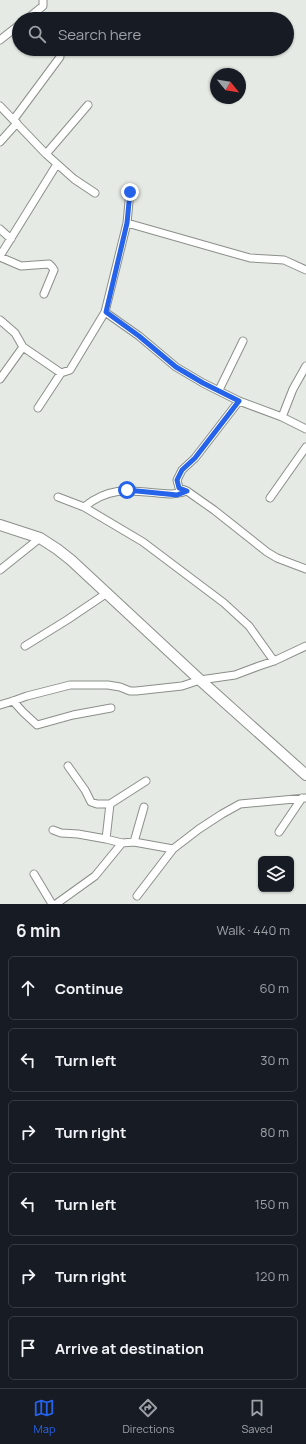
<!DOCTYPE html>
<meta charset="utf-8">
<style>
body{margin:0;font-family:Manrope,sans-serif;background:#20242c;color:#f1f3f6}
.controls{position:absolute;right:12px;bottom:12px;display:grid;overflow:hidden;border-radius:6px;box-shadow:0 1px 3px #0004}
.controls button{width:36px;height:36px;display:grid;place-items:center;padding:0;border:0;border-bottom:1px solid #363941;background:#171b24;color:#f1f3f6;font:20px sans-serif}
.compass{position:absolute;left:210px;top:68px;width:36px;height:36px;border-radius:50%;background:#171b24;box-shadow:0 1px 3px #0004;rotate:120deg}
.stop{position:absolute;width:12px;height:12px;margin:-9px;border:3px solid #2563eb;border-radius:50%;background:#fff}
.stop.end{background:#2563eb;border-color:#fff;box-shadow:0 1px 4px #0008}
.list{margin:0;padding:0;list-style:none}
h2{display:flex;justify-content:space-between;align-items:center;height:52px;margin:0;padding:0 16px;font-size:17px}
h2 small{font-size:13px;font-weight:400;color:#9ea1a6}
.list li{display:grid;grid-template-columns:26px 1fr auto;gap:12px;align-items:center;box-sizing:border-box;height:64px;margin:0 8px 8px;padding:0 8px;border:1px solid #363941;border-radius:6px}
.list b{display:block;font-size:15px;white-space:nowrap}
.list em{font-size:13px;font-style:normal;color:#9ea1a6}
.icon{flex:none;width:22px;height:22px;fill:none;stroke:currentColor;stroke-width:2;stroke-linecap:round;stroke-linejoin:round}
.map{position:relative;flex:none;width:306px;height:904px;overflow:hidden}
.search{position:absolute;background:#171b24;box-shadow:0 1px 3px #0004;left:12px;right:12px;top:12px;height:44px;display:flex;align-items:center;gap:10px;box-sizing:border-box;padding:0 14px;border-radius:22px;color:#9ea1a6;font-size:15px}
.sheet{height:484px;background:#171b24}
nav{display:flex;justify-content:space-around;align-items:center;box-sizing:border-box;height:56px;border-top:1px solid #363941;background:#171b24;font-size:11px;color:#9ea1a6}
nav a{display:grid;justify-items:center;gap:2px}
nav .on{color:#2563eb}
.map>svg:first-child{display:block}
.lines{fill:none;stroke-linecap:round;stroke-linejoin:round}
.minor-casing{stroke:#8b8f8a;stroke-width:9}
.secondary-casing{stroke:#8b8f8a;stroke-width:12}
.minor{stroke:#fff;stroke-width:7}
.secondary{stroke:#fff;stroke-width:10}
.route{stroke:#2563eb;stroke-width:5}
</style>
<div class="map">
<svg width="306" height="904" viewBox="0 0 306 904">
<rect width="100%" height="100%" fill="#e5eae4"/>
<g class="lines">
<defs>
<path id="minor" d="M 27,19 L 43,6 L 43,0
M 0,40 L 19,25
M 0,106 L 46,154 L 74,179 L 95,193
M 14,119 L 60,57 L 59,53 L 55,49
M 0,142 L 17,123
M 46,154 L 88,105
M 127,223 L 250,258 L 284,260 L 306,270
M 0,229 L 11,239
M 0,256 L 57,164
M 0,257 L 21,266 L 49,264 L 52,267 L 54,270 L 44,294
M 105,312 L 139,336 L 176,367 L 203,383 L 239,401 L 282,417 L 306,429
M 0,320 L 15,333 L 23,347 L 61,373
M 0,379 L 23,347
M 219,390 L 243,341
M 239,401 L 195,458 L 182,470 L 177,480 L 179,488 L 187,491 L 214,510 L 267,552 L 277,558 L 306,569
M 38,408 L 61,373 L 70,370 L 105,312 L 127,223 L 130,191
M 282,417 L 293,389 L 306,366
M 58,497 L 84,507 L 143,542 L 224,603 L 249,626 L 274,661
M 270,498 L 306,447
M 84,507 C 109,487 128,490 157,493 C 169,494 176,495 187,491
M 0,570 L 40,538
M 25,646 L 67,620 L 107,593
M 13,701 L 23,712 L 37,725 L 73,715 L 111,708
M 0,705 L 13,701 L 27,696 L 70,685 L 108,685 L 120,687 L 130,691 L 136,691 L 182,686 L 200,680 L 235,675 L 259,666 L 274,661 L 306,646
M 68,766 L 85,790 L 91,802 L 97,804 L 110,804 L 146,781
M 53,830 L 61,833 L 78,834 L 106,839 L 122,843 L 134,842 L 173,849
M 279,832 L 302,798
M 106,839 L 110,804
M 134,842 L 144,807
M 34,874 L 52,904
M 137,896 L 173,849 L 199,829 L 222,814 L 240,804 L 306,798
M 56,904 L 95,876 L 122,843"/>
<path id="secondary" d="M 0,525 L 40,538 L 57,549 L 71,560 L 200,680 L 306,775"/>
</defs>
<use href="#minor" class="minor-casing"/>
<use href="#secondary" class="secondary-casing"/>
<use href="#minor" class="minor"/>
<use href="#secondary" class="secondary"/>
</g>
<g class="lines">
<path class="route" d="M 127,490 L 177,495 L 187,491 L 179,488 L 177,480 L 182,470 L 195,458 L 239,401 L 203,383 L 176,367 L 139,336 L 106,312 L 127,223 L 130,192"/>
</g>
</svg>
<div class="controls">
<button><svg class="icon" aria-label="layers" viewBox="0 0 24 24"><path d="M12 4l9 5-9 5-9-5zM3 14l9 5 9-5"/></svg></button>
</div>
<svg class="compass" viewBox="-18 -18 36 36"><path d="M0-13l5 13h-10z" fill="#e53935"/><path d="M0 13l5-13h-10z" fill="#9ea1a6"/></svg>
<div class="stop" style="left:127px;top:490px"></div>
<div class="stop end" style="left:130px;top:192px"></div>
<div class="search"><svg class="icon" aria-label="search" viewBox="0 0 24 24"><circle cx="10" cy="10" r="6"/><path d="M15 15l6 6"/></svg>Search here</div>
</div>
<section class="sheet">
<h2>6 min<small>Walk · 440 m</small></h2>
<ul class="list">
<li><svg class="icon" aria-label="ahead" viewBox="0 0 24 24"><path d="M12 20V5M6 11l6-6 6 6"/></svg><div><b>Continue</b></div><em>60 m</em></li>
<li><svg class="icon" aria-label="left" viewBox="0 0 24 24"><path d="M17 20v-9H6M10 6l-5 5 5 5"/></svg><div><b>Turn left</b></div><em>30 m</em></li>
<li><svg class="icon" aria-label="right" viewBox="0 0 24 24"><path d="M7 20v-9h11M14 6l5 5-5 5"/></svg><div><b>Turn right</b></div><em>80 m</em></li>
<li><svg class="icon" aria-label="left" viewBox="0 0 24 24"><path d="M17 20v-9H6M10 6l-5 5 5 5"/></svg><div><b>Turn left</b></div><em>150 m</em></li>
<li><svg class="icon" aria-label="right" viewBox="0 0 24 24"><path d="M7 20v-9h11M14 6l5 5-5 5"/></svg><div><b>Turn right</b></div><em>120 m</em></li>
<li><svg class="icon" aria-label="arrive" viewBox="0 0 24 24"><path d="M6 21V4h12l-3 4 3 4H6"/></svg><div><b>Arrive at destination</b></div></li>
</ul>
</section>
<nav>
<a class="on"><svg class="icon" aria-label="map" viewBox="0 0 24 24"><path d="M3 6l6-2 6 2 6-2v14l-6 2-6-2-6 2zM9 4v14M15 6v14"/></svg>Map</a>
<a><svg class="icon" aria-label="directions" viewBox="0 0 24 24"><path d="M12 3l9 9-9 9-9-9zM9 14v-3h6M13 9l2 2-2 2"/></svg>Directions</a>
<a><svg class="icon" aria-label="saved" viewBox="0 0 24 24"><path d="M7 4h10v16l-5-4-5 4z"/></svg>Saved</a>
</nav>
